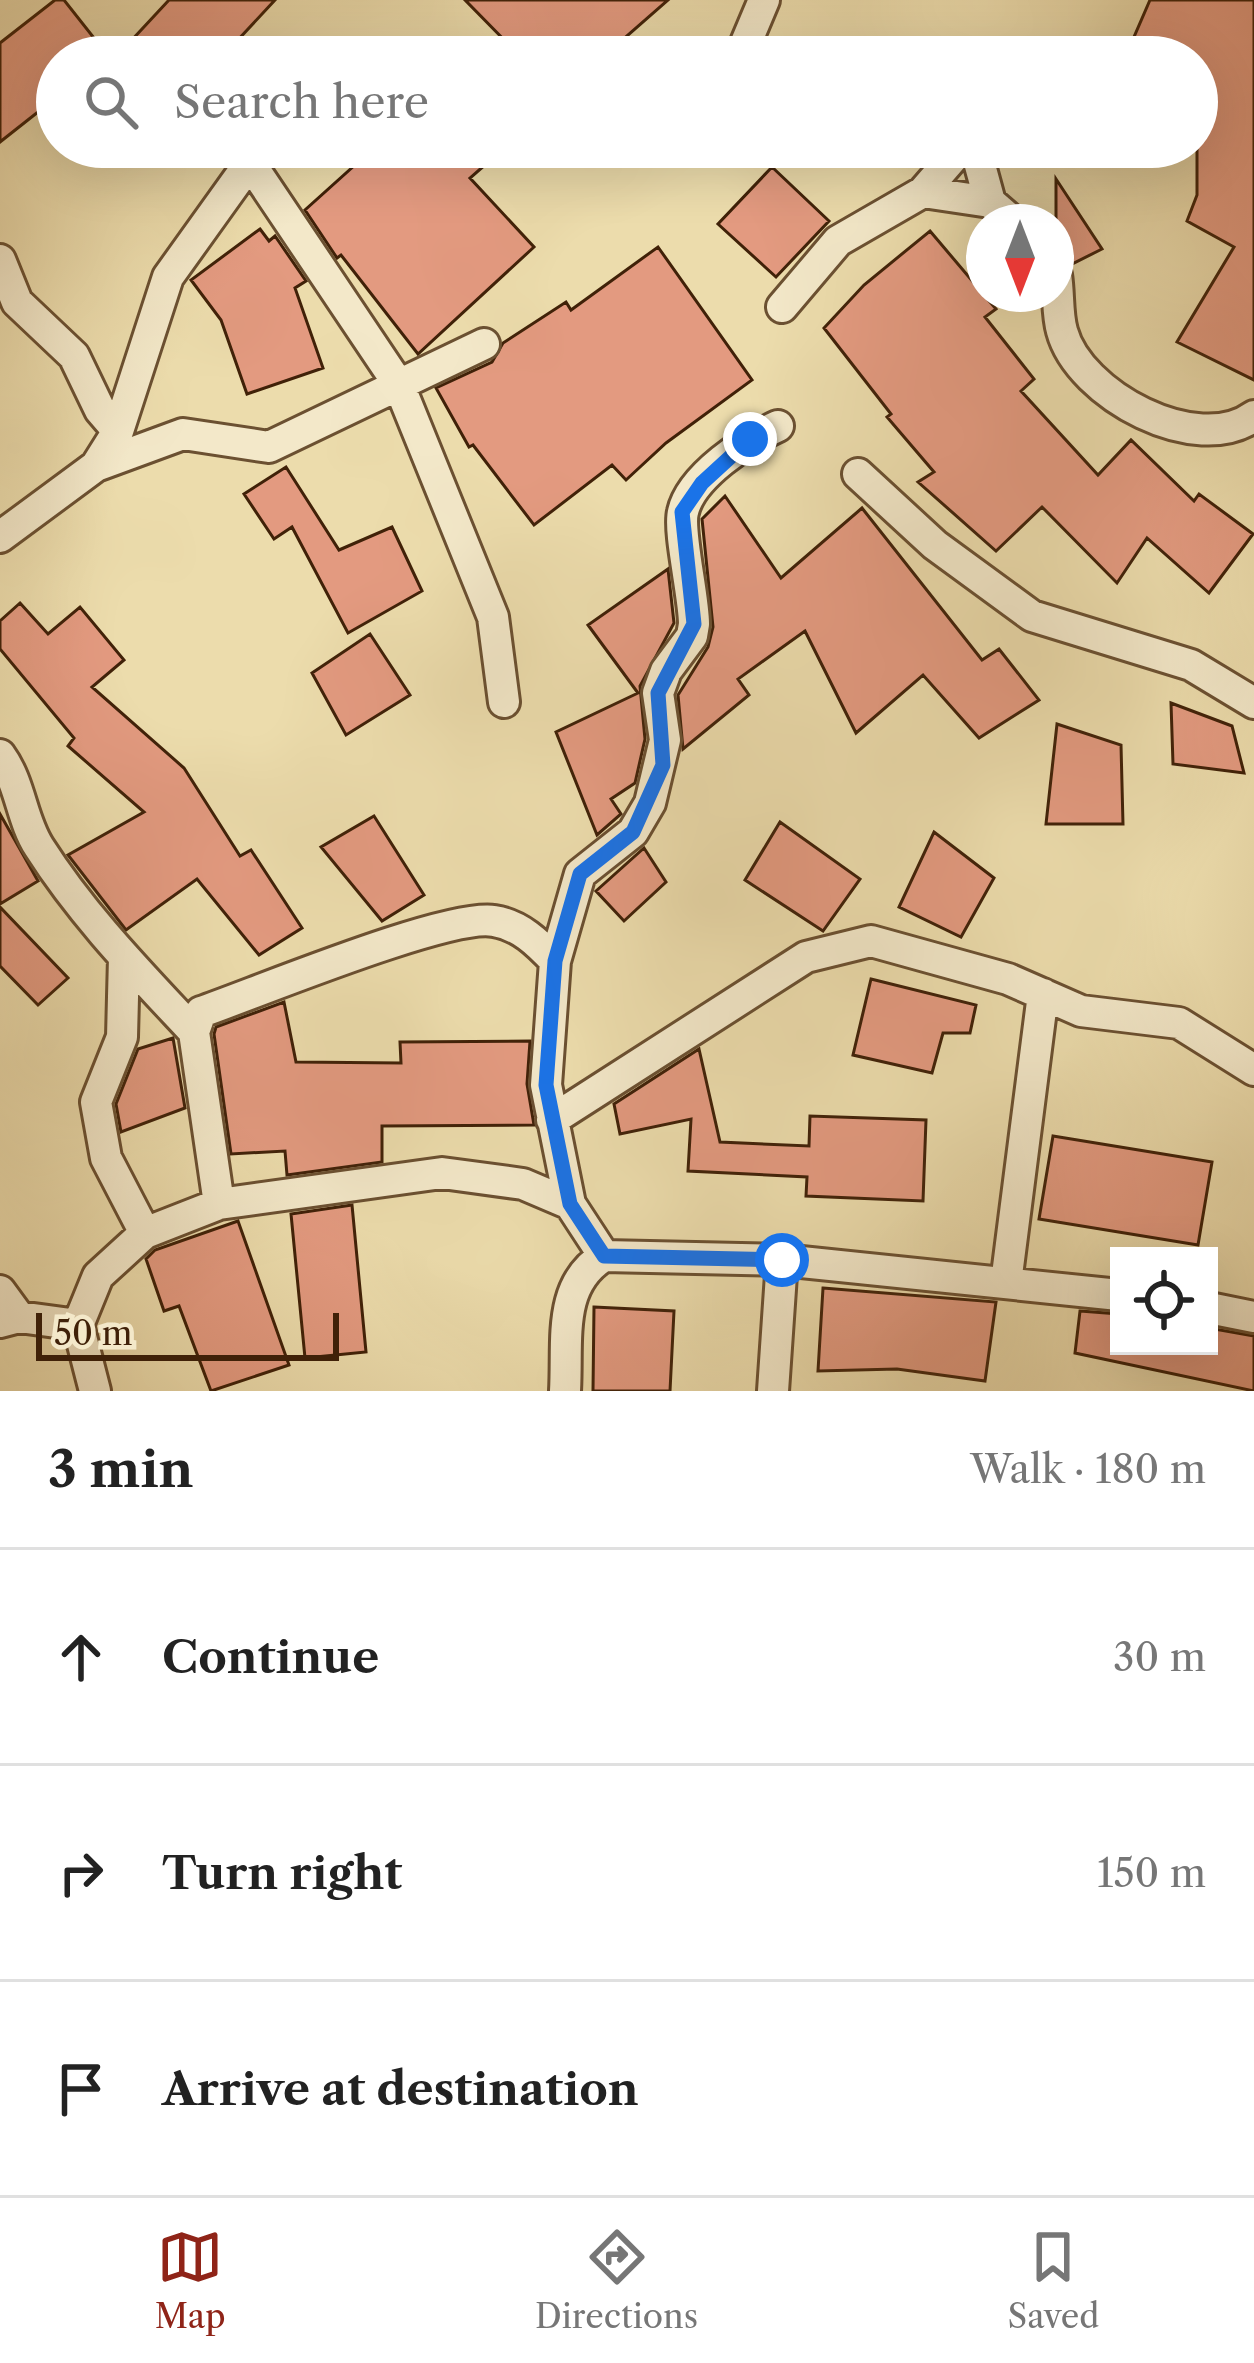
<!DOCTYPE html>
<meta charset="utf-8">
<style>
body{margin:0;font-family:"Libre Caslon Text",serif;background:#f2f2f2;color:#222}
.controls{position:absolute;right:36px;bottom:36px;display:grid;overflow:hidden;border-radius:0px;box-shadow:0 12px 48px #0002}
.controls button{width:108px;height:108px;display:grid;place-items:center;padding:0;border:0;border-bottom:3px solid #e0e0e0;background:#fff;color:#222;font:60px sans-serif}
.compass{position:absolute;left:966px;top:204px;width:108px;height:108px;border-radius:50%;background:#fff;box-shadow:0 12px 48px #0002;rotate:180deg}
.scale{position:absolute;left:36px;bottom:30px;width:303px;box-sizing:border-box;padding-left:12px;border:6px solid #402108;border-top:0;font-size:33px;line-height:42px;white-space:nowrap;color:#402108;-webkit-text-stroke:9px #f3e8c9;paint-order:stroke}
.stop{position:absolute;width:36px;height:36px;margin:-27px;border:9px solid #1a73e8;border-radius:50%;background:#fff}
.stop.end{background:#1a73e8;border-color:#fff;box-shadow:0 3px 12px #0008}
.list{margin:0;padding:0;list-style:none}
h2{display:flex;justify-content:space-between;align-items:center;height:156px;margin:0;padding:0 48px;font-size:51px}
h2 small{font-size:39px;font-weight:400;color:#767676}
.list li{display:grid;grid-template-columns:78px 1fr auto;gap:36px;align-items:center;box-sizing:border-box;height:216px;padding:0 48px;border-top:3px solid #e0e0e0}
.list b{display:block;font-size:45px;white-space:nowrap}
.list em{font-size:39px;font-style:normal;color:#767676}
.icon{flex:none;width:66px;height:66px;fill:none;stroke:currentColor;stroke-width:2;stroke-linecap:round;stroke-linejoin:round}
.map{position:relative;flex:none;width:1254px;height:1391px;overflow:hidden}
.search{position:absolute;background:#fff;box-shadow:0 12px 48px #0002;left:36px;right:36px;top:36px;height:132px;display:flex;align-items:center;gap:30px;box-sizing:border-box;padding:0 42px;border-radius:66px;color:#767676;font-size:45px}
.sheet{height:804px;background:#fff}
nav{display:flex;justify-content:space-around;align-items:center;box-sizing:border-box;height:168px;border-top:3px solid #e0e0e0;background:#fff;font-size:33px;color:#767676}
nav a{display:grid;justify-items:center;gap:6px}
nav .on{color:#8f2418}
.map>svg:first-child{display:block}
.building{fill:#e39a80;stroke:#402108;stroke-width:3}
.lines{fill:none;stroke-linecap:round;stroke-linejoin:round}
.street-casing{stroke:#6b5031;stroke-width:36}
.street{stroke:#f3e8c9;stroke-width:30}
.route{stroke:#1a73e8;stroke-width:15}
</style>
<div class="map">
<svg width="1254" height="1391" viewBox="0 0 1254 1391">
<rect width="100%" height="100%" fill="#ecdcac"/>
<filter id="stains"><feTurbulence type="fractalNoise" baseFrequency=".00167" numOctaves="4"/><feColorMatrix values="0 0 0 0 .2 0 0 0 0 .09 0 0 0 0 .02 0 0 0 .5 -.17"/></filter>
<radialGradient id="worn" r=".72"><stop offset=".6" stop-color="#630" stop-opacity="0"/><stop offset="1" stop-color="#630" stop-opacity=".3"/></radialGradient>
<path class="building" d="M 55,0 L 64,0 L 109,57 L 57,57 L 57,97 L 0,142 L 0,43 Z
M 169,0 L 275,0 L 222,57 L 116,57 Z
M 465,0 L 668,0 L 603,57 L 521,57 Z
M 1150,0 L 1254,0 L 1254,380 L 1177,342 L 1234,247 L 1187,221 L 1197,195 L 1197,57 L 1132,57 L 1140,41 L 1134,37 Z
M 375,147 L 471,147 L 486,164 L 470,178 L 534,247 L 418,354 L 341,255 L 337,258 L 305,210 Z
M 772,167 L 829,221 L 776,277 L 718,224 Z
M 1056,179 L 1102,249 L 1072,264 L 1056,256 Z
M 260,229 L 269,241 L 275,236 L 306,281 L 295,288 L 323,368 L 247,394 L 221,320 L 191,280 Z
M 930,231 L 996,309 L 985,317 L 1034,379 L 1021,391 L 1098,475 L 1131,440 L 1194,501 L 1199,494 L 1253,534 L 1209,593 L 1147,538 L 1117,583 L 1042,507 L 996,551 L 918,482 L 934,472 L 887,417 L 891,414 L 824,328 L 864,285 Z
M 658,247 L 752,380 L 666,443 L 626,480 L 612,465 L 534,525 L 473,445 L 469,447 L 436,388 L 492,362 L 503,343 L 566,302 L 571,310 Z
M 286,467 L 339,550 L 392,527 L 422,591 L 348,633 L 292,527 L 274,539 L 244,494 Z
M 725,496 L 781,578 L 862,508 L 982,660 L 999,649 L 1039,700 L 979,738 L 923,675 L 856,733 L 805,631 L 738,679 L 749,695 L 683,749 L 678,695 L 708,647 L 713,627 L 702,519 Z
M 668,569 L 674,623 L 640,686 L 645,739 L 635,783 L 611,799 L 621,814 L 597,835 L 556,732 L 638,693 L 588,625 Z
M 20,603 L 48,634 L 80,607 L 124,660 L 92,687 L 184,768 L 240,856 L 251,850 L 302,928 L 259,955 L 197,879 L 126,930 L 68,855 L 144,812 L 68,746 L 74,738 L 0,649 L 0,621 Z
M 370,634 L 410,695 L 346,735 L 312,673 Z
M 1171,703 L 1232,726 L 1244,773 L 1173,764 Z
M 1057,724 L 1121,745 L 1123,824 L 1046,824 Z
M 0,814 L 38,881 L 0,904 Z
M 374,816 L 424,895 L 382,921 L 321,847 Z
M 780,822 L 860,879 L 823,931 L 745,880 Z
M 934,832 L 994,878 L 961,937 L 899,907 Z
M 644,848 L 666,882 L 624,921 L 596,891 Z
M 0,907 L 68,978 L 38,1005 L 0,966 Z
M 871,979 L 976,1005 L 970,1033 L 943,1033 L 932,1073 L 853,1055 Z
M 284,1002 L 296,1062 L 401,1063 L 400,1042 L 530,1041 L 527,1084 L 534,1125 L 382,1126 L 382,1162 L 287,1175 L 285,1151 L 231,1154 L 214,1034 L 216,1027 Z
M 173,1038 L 185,1108 L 121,1132 L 116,1104 L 138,1049 Z
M 699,1049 L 720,1142 L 809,1146 L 810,1116 L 926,1120 L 923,1201 L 806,1196 L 807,1177 L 688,1171 L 691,1119 L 620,1134 L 614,1104 Z
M 1053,1136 L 1212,1162 L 1198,1245 L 1039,1219 Z
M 352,1205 L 366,1352 L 305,1358 L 291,1214 Z
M 238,1221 L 289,1365 L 211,1391 L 179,1306 L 164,1311 L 146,1259 L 155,1250 Z
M 823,1288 L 996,1302 L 985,1381 L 897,1369 L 818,1371 Z
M 594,1307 L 674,1311 L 670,1391 L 593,1391 Z
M 1080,1311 L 1119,1314 L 1119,1346 L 1209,1346 L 1209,1328 L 1254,1336 L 1254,1391 L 1075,1353 Z"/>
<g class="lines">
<defs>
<path id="street" d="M 330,54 L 331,57
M 740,57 L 764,0
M 975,147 L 990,202 L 1013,222
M 250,163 L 399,385 L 493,617 L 504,702
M 923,192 L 990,202
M 0,260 L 17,302 L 74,356 L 100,410 L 118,431
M 1056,275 C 1059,293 1057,314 1062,331 C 1079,395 1197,458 1254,416
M 782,307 L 838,241 L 923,192 L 962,147
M 96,466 L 118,431 L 168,277 L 259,150
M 858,474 L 935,545 L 1032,616 L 1191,665 L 1254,703
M 0,537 L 96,466 L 183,434 L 269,447 L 484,344
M 0,755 C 21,784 21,819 39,847 C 83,916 139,973 194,1032
M 124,957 L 122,1037 L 96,1102 L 106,1158 L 145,1233
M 552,1120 L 806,957 L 871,941 L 1008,979 L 1081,1011 L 1179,1023 L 1254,1070
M 219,1204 L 194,1032 L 201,1012 C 256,993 448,913 494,921 C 520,925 538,943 555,961
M 604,1256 L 570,1204 L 546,1085 L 555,961 L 580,874 L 633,832 L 650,803 L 665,740 L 658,693 L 666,671 L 692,636 L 694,624 C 694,597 678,531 683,512 C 691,476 747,440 778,426
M 1006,1283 L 1043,994
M 0,1291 L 19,1317
M 1209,1308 L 1254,1317
M 0,1322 L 19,1317 L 78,1325
M 95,1391 L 78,1325 L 98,1276 L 145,1233 L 219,1204 L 442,1173 L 523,1184 L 570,1204
M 565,1391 C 568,1340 557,1285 604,1256 L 782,1260 L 1119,1295
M 773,1391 L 782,1260"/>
</defs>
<use href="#street" class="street-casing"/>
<use href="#street" class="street"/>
</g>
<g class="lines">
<path class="route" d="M 750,439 L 702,483 L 682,512 L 694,624 L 658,693 L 663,765 L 633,832 L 580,874 L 555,961 L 546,1085 L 570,1204 L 604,1256 L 782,1260"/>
</g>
<rect width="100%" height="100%" filter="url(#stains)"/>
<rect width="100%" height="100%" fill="url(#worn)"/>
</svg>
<div class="controls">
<button><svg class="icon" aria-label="locate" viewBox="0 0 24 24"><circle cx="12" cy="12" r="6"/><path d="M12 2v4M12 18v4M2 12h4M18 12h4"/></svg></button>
</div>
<svg class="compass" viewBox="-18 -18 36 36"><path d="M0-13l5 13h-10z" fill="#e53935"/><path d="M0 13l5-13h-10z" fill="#767676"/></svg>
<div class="scale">50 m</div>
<div class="stop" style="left:782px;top:1260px"></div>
<div class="stop end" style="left:750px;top:439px"></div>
<div class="search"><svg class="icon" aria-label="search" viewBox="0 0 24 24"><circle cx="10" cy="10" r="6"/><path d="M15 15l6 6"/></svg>Search here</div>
</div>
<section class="sheet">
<h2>3 min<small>Walk · 180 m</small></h2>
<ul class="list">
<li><svg class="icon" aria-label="ahead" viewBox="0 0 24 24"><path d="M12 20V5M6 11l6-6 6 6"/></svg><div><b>Continue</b></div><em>30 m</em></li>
<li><svg class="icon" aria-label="right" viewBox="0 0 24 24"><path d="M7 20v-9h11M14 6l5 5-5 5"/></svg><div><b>Turn right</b></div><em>150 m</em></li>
<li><svg class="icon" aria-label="arrive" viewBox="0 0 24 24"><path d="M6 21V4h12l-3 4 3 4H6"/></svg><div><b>Arrive at destination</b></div></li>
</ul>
</section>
<nav>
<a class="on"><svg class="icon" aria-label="map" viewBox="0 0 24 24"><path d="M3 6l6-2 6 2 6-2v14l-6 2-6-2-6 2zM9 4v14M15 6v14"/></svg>Map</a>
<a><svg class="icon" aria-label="directions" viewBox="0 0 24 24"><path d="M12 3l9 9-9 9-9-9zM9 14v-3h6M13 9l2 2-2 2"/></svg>Directions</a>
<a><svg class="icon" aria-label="saved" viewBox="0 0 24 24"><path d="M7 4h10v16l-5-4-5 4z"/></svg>Saved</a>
</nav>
